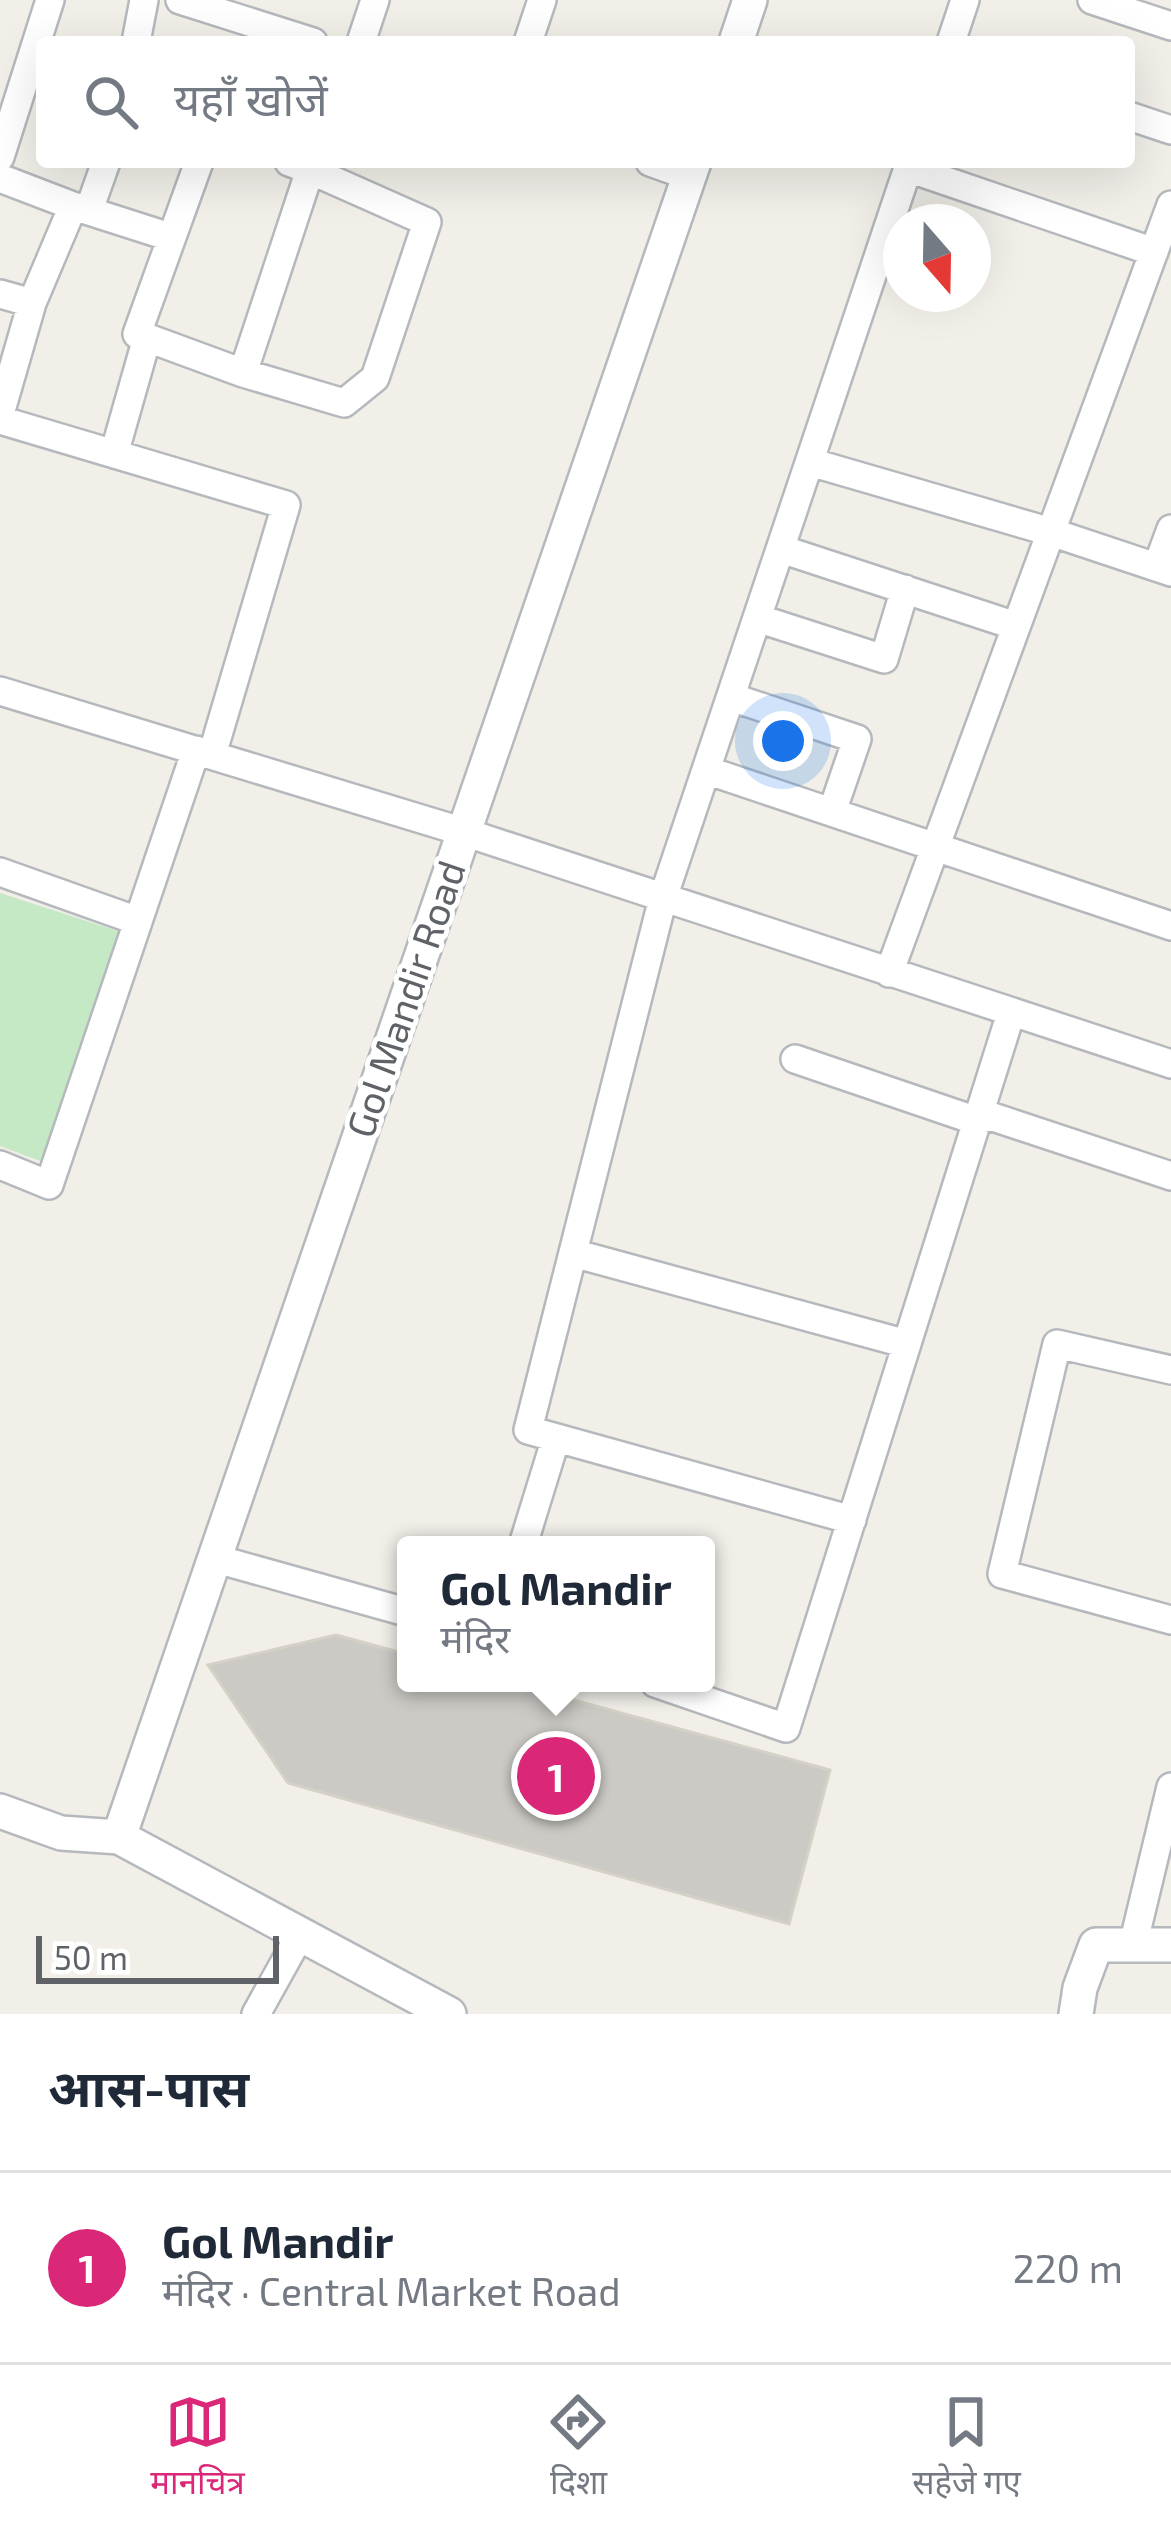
<!DOCTYPE html>
<html lang="hi">
<meta charset="utf-8">
<style>
body{margin:0;font-family:"Exo 2","Noto Sans Devanagari",sans-serif;background:#f2f2f3;color:#1f2937}
.compass{position:absolute;left:883px;top:204px;width:108px;height:108px;border-radius:50%;background:#fff;box-shadow:0 12px 48px #0002;rotate:160deg}
.scale{position:absolute;left:36px;bottom:30px;width:243px;box-sizing:border-box;padding-left:12px;border:6px solid #5f6368;border-top:0;font-size:33px;line-height:42px;white-space:nowrap;color:#5f6368;-webkit-text-stroke:9px #fff;paint-order:stroke}
.you{position:absolute;left:783px;top:741px;width:42px;height:42px;margin:-30px;border:9px solid #fff;border-radius:50%;background:#1a73e8;box-shadow:0 0 0 18px #1a73e833}
.badge{display:grid;place-items:center;width:78px;height:78px;border-radius:50%;background:#db2777;color:#fff;font-size:39px;font-weight:700}
.pin{position:absolute;translate:-50% -50%;border:6px solid #fff;box-shadow:0 3px 12px #0006}
.popup{position:absolute;left:397px;top:1536px;width:318px;height:156px;box-sizing:border-box;display:grid;place-content:center;border-radius:12px;background:#fff;filter:drop-shadow(0 3px 9px #0005);font-size:39px;white-space:nowrap;color:#747a83}
.popup b{font-size:45px;color:#1f2937}
.popup::after{content:'';position:absolute;left:50%;top:100%;margin-left:-24px;border:24px solid transparent;border-top-color:#fff}
.list{margin:0;padding:0;list-style:none}
h2{display:flex;justify-content:space-between;align-items:center;height:156px;margin:0;padding:0 48px;font-size:51px}
h2 small{font-size:39px;font-weight:400;color:#747a83}
.list li{display:grid;grid-template-columns:78px 1fr auto;gap:36px;align-items:center;box-sizing:border-box;height:192px;padding:0 48px;border-top:3px solid #e0e1e3}
.list b{display:block;font-size:45px;white-space:nowrap}
.list p{margin:0;font-size:39px;white-space:nowrap;color:#747a83}
.list em{font-size:39px;font-style:normal;color:#747a83}
.icon{flex:none;width:66px;height:66px;fill:none;stroke:currentColor;stroke-width:2;stroke-linecap:round;stroke-linejoin:round}
.map{position:relative;flex:none;width:1171px;height:2014px;overflow:hidden}
.search{position:absolute;background:#fff;box-shadow:0 12px 48px #0002;left:36px;right:36px;top:36px;height:132px;display:flex;align-items:center;gap:30px;box-sizing:border-box;padding:0 42px;border-radius:12px;color:#747a83;font-size:45px}
.sheet{height:348px;background:#fff}
nav{display:flex;justify-content:space-around;align-items:center;box-sizing:border-box;height:168px;border-top:3px solid #e0e1e3;background:#fff;font-size:33px;color:#747a83}
nav a{display:grid;justify-items:center;gap:6px}
nav .on{color:#db2777}
.map>svg:first-child{display:block}
.green{fill:#c5e8c5}
.building{fill:#cccac5;stroke:#d6d1c6;stroke-width:3}
.lines{fill:none;stroke-linecap:round;stroke-linejoin:round}
.minor-casing{stroke:#b5b8bc;stroke-width:32}
.tertiary-casing{stroke:#b5b8bc;stroke-width:38}
.minor{stroke:#fff;stroke-width:27}
.tertiary{stroke:#fff;stroke-width:33}
.labels{text-anchor:middle;stroke-width:10;stroke-linejoin:round;paint-order:stroke}
.street-label{font-size:39px;fill:#5f6368;stroke:#fff}
</style>
<div class="map">
<svg width="1171" height="2014" viewBox="0 0 1171 2014">
<rect width="100%" height="100%" fill="#f1efe8"/>
<path class="green" d="M 0,893 L 127,934 L 48,1164 L 0,1146 Z"/>
<path class="building" d="M 336,1635 L 406,1654 L 406,1683 L 512,1683 L 830,1770 L 789,1924 L 288,1783 L 208,1665 Z"/>
<g class="lines">
<defs>
<path id="minor" d="M 180,0 L 313,42
M 1092,0 L 1171,26
M 136,42 L 144,0
M 361,42 L 375,0
M 528,42 L 542,0
M 951,42 L 965,0
M 1129,116 L 1171,130
M 0,157 L 50,0
M 199,162 L 137,334 L 243,373 L 310,170 L 289,162
M 650,162 L 689,176
M 908,168 L 1154,252
M 0,178 L 73,206 L 32,303
M 73,206 L 170,237
M 73,206 L 89,210 L 106,162
M 0,294 L 32,303 L 0,414
M 243,373 L 344,403 L 375,378 L 427,222 L 310,170
M 0,420 L 286,505 L 212,755
M 114,454 L 147,338
M 810,462 L 1051,532 L 1171,572
M 781,549 L 1016,626
M 1157,567 L 1171,529
M 757,618 L 884,659 L 905,589
M 0,691 L 464,832 L 1171,1064
M 731,697 L 857,739 L 832,812
M 706,770 L 1171,926
M 0,872 L 138,921
M 889,973 L 1171,205
M 795,1059 L 977,1121 L 990,1116 L 1171,1176
M 0,1165 L 49,1185 L 196,750
M 573,1253 L 907,1344
M 1171,1370 L 1057,1344 L 1002,1574 L 1171,1620
M 852,1520 L 528,1430 L 663,898 L 910,162
M 523,1545 L 556,1438
M 213,1558 L 406,1612
M 655,1683 L 786,1728 L 1011,1013
M 1133,1945 L 1171,1787
M 256,2014 L 300,1935"/>
<path id="tertiary" d="M 736,42 L 750,0
M 0,1811 L 61,1833 L 119,1837 L 449,2014
M 119,1837 L 694,162
M 1076,2014 L 1080,1988 L 1096,1945 L 1171,1945"/>
</defs>
<use href="#minor" class="minor-casing"/>
<use href="#tertiary" class="tertiary-casing"/>
<use href="#minor" class="minor"/>
<use href="#tertiary" class="tertiary"/>
</g>
<g class="labels">
<g class="street-label">
<text transform="translate(406 999) rotate(-71)" y="14">Gol Mandir Road</text>
</g>
</g>
</svg>
<svg class="compass" viewBox="-18 -18 36 36"><path d="M0-13l5 13h-10z" fill="#e53935"/><path d="M0 13l5-13h-10z" fill="#747a83"/></svg>
<div class="scale">50 m</div>
<div class="you"></div>
<div class="pin badge" style="left:556px;top:1776px">1</div>
<div class="popup"><b>Gol Mandir</b>मंदिर</div>
<div class="search"><svg class="icon" aria-label="search" viewBox="0 0 24 24"><circle cx="10" cy="10" r="6"/><path d="M15 15l6 6"/></svg>यहाँ खोजें</div>
</div>
<section class="sheet">
<h2>आस-पास<small></small></h2>
<ul class="list">
<li><span class="badge">1</span><div><b>Gol Mandir</b><p>मंदिर · Central Market Road</p></div><em>220 m</em></li>
</ul>
</section>
<nav>
<a class="on"><svg class="icon" aria-label="map" viewBox="0 0 24 24"><path d="M3 6l6-2 6 2 6-2v14l-6 2-6-2-6 2zM9 4v14M15 6v14"/></svg>मानचित्र</a>
<a><svg class="icon" aria-label="directions" viewBox="0 0 24 24"><path d="M12 3l9 9-9 9-9-9zM9 14v-3h6M13 9l2 2-2 2"/></svg>दिशा</a>
<a><svg class="icon" aria-label="saved" viewBox="0 0 24 24"><path d="M7 4h10v16l-5-4-5 4z"/></svg>सहेजे गए</a>
</nav>
